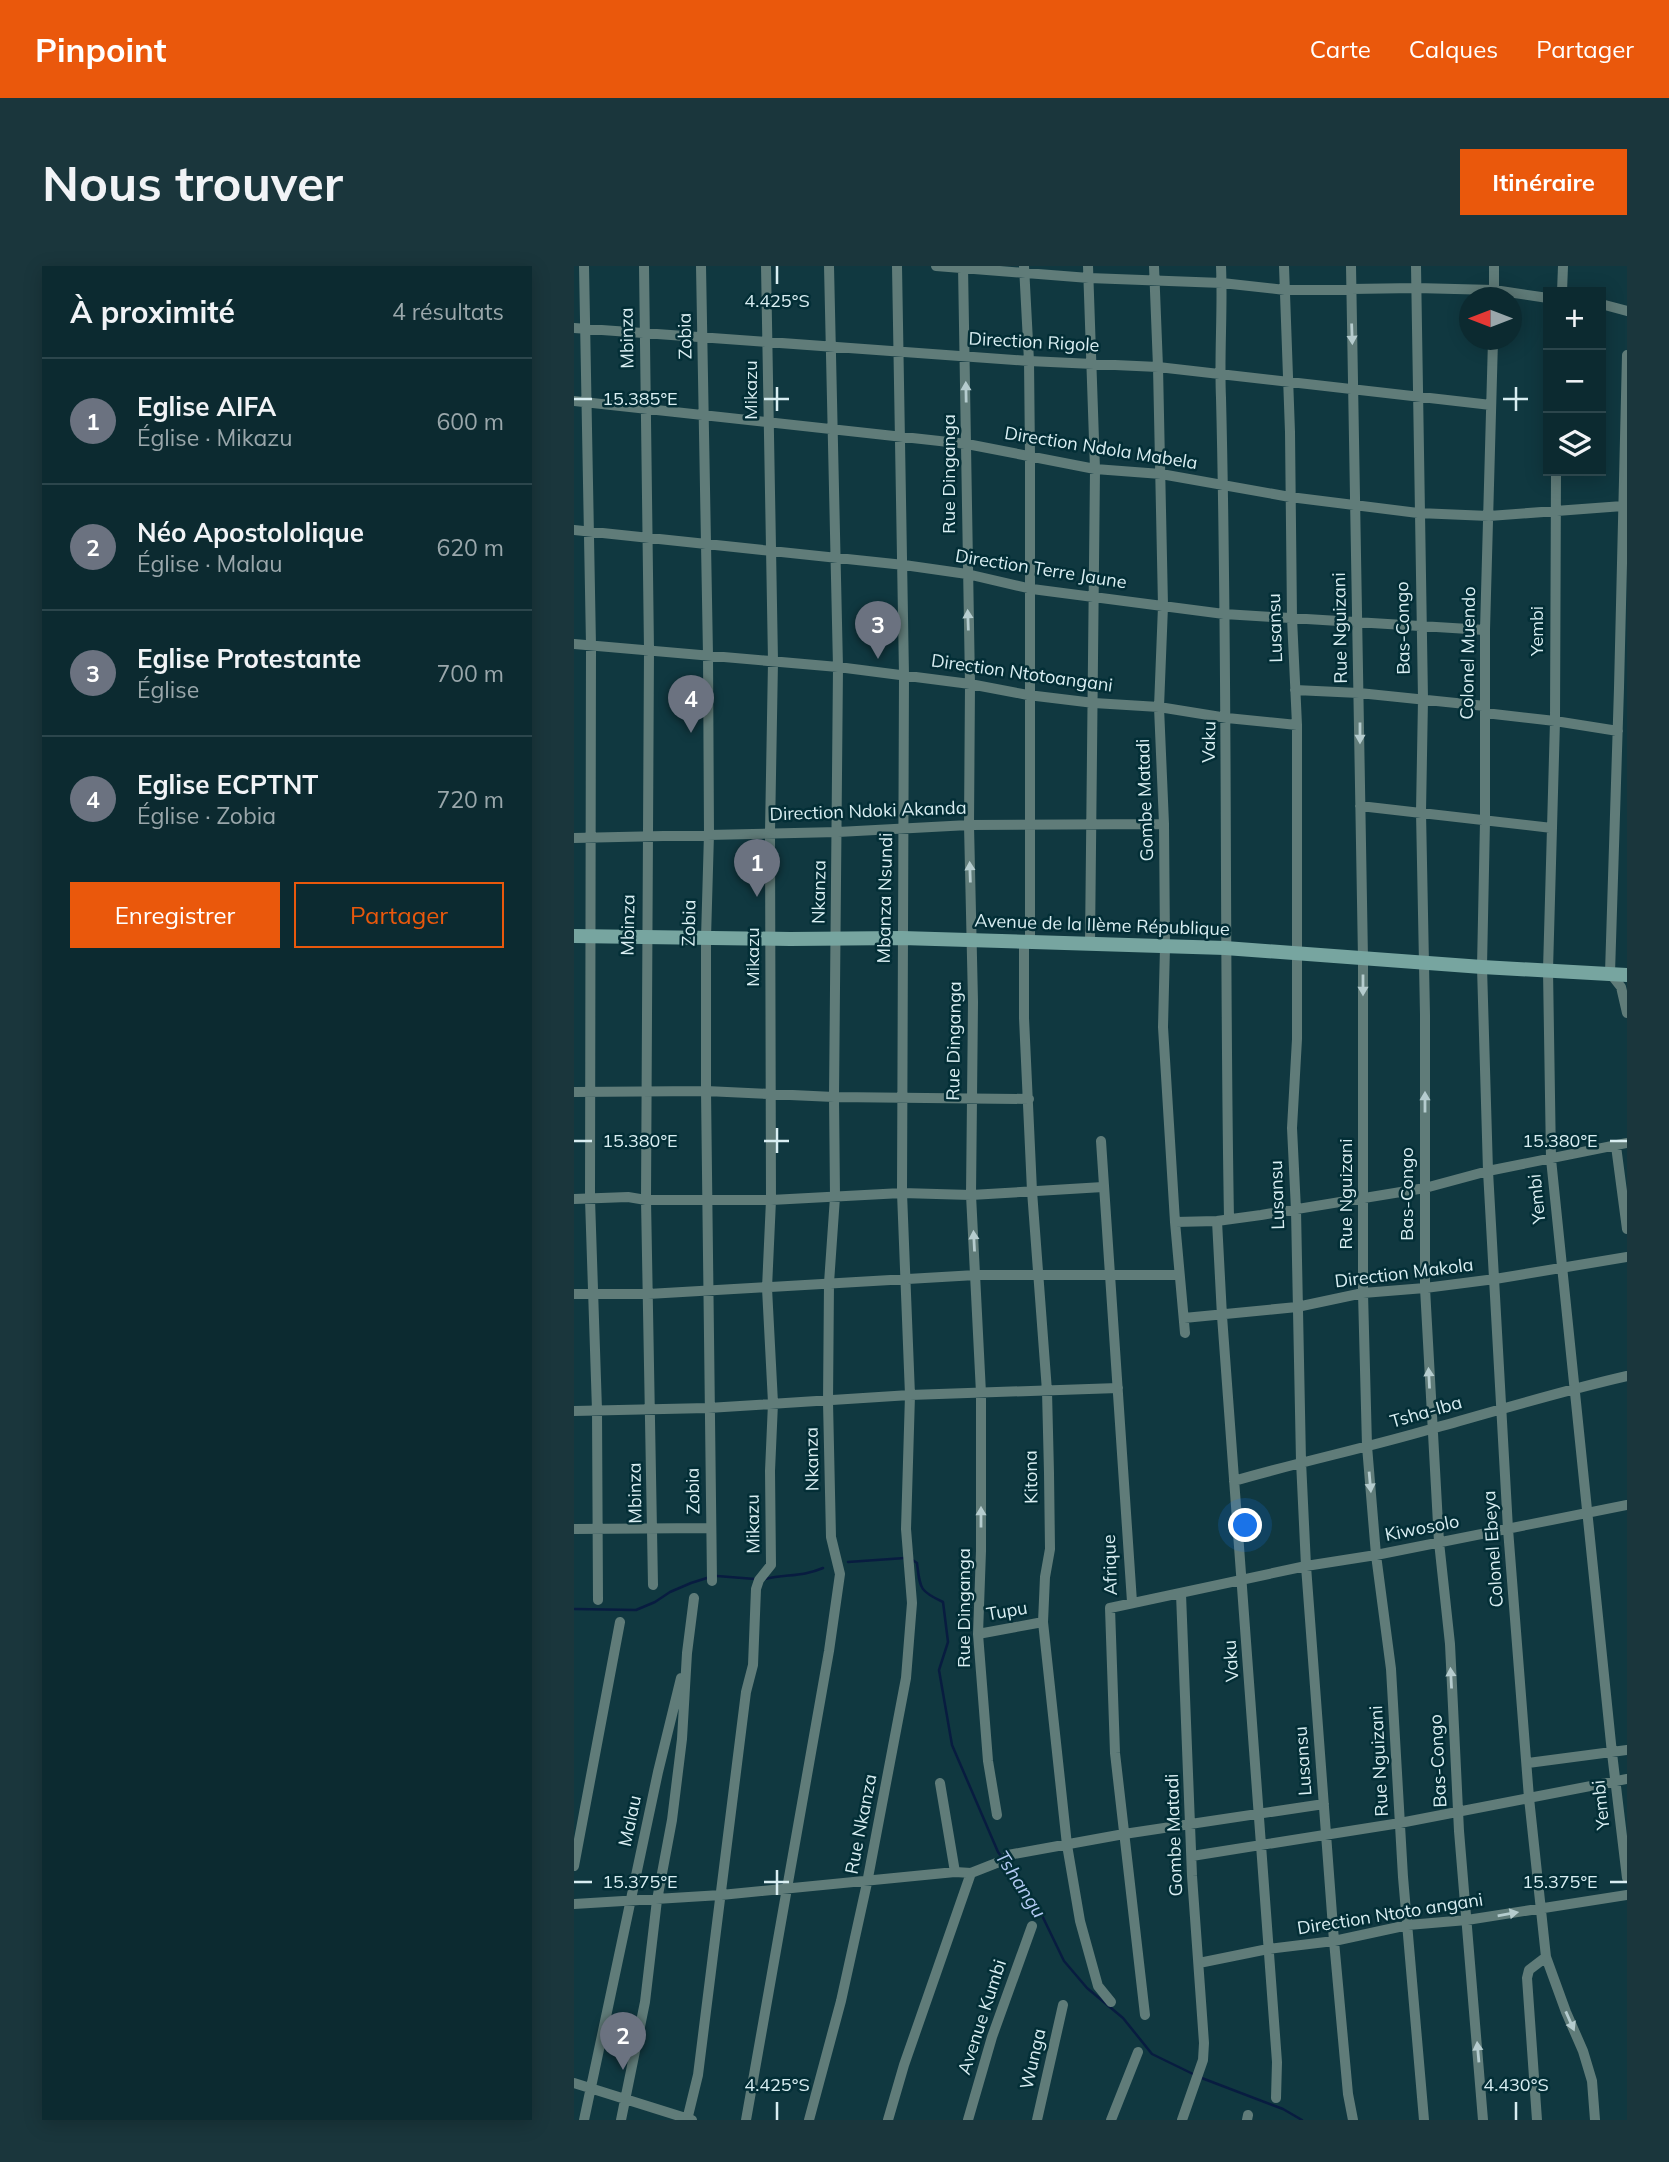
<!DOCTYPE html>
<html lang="fr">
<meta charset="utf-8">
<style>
body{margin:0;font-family:Mulish,sans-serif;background:#1a363c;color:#f1f3f6}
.controls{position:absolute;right:21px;top:21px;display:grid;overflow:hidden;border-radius:0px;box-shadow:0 4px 18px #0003}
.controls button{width:63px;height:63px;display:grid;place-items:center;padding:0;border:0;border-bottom:2px solid #2c464c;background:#0c2a30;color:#f1f3f6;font:35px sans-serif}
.compass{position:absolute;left:885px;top:21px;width:63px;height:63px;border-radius:50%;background:#0c2a30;box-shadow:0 4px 18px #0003;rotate:270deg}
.you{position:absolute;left:672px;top:1260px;width:24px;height:24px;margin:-18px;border:5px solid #fff;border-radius:50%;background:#1a73e8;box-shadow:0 0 0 10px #1a73e833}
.badge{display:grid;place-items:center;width:46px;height:46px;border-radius:50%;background:#ea580c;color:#fff;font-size:23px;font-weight:700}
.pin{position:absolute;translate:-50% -58px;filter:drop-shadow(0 2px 4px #0008)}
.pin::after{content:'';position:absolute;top:37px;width:24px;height:21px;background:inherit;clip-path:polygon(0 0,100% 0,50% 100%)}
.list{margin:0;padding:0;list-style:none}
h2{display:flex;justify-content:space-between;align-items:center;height:91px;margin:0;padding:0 28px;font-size:30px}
h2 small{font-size:23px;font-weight:400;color:#9aa7ab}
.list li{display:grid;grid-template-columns:46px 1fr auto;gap:21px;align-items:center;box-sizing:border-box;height:126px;padding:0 28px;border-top:2px solid #2c464c}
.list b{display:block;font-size:26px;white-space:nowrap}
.list p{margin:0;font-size:23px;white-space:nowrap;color:#9aa7ab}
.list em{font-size:23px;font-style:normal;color:#9aa7ab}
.actions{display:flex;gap:14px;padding:21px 28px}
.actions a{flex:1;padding:16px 0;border:2px solid #ea580c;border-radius:0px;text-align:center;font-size:24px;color:#ea580c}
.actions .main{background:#ea580c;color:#fff}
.icon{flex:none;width:38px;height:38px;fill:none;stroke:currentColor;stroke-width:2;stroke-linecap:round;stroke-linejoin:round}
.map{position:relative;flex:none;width:1053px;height:1854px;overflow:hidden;border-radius:0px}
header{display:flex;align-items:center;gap:42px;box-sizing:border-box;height:98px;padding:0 35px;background:#ea580c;color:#fff}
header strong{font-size:33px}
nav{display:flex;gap:38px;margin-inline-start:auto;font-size:24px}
.intro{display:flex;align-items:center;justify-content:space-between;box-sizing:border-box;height:168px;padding:0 42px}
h1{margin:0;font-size:49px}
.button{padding:18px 32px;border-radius:0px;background:#ea580c;color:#fff;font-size:24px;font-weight:700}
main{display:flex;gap:42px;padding:0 42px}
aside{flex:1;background:#0c2a30;border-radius:0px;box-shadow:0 4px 18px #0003}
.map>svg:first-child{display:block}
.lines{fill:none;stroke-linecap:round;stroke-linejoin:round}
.stream{stroke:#081c40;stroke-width:2.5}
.street{stroke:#607c79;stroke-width:10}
.secondary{stroke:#77a5a0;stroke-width:14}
.oneway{fill:#b5ccce}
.ticks{fill:none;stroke:#d9eef2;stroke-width:2.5}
.labels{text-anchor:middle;stroke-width:5;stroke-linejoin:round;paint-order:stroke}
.street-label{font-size:18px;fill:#d9eef2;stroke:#032e36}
.water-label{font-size:19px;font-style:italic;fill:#b3caf2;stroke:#032e36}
.ticks-label{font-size:18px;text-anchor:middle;fill:#d9eef2;stroke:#032e36;stroke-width:5;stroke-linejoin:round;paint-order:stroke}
</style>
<header>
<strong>Pinpoint</strong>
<nav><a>Carte</a><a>Calques</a><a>Partager</a></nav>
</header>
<div class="intro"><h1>Nous trouver</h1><a class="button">Itinéraire</a></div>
<main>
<aside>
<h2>À proximité<small>4 résultats</small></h2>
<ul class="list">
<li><span class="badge" style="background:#6b7280">1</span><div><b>Eglise AIFA</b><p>Église · Mikazu</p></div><em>600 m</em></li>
<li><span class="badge" style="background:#6b7280">2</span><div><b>Néo Apostololique</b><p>Église · Malau</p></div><em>620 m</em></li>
<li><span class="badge" style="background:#6b7280">3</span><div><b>Eglise Protestante</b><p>Église</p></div><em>700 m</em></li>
<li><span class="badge" style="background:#6b7280">4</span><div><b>Eglise ECPTNT</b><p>Église · Zobia</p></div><em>720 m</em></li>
</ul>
<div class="actions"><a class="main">Enregistrer</a><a>Partager</a></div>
</aside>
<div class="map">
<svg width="1053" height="1854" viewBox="0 0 1053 1854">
<rect width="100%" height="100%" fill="#103840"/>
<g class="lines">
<path class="stream" d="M 337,1293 L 343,1297 C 346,1322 345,1325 369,1336 L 374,1376 L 365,1404 L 378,1479 L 424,1586 L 463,1639 L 490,1695 L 513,1722 L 549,1752 L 578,1788 L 619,1808
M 274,1296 L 331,1292
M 143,1310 L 181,1313
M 191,1313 C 213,1308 228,1311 249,1302
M 0,1343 L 62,1344 L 81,1336 L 96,1326 L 117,1317 L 136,1311
M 625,1811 L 709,1843 L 728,1854"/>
<path class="street" d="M 10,0 L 17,379 L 16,933 L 23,1144 L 24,1334
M 70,0 L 75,384 L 72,934 L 79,1319
M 127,0 L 134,389 L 135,568 L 132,672 L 132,825 L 138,1315
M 362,0 L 515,12 L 648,17 L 711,24 L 842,22 L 920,24 L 974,32
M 389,0 L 396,418 L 395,559 L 399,736 L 397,929 L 407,1127 L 407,1285 L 404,1368 L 414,1495 L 423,1549
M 450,0 L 455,95 L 456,190 L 456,675
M 514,0 L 521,203 L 516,677
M 580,0 L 584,101 L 589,340 L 585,441 L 590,558 L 591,681 L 589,761 L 601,956 L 611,1067
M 647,0 C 649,44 645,88 647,132 C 654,405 650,679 655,952
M 710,0 L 716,166 L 718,352 L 723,459 L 723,773 L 718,862 L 722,944 L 727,1195 L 732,1300 L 760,1675 L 774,1828 L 779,1854
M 777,0 L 789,693 L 789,1027 L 793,1180 L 802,1289 L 817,1403 L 829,1611 L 850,1854
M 842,0 L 849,433 L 847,546 L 851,749 L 851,1022 L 865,1276 L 876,1378 L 885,1565 L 909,1854
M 988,26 L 989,0
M 920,32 L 920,0
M 1027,38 L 1053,45
M 0,62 L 455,95 L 584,101 L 917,139
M 919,74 L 911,364 L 911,555 L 908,701 L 914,905 L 934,1263 L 955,1532 L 972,1691 L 992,1746 L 1009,1785 L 1018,1815 L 1021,1854
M 1053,89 L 1045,422 L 1036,707 L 1047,721 L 1053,747
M 0,135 L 393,178 L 521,203 L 587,208 L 716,231 L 844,247 L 915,250 L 1049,240
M 982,205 L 981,455 L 974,704 L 977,893 L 1038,1487 L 1053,1612
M 0,264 L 330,299 L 393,308 L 458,323 L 650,348 L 911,364
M 0,378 L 264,401 L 396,418 L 454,429 L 520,437 L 585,441 L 653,452 L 723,459
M 721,424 L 785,427 L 911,440
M 911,447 L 981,455 L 1044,465
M 786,540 L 978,562
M 0,572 L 264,566 L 395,559 L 590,558
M 450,675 L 450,752 L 458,925 L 473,1125 L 475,1207 L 476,1283 L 471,1311 L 469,1356 L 493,1579 L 506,1655 L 524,1720 L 537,1736
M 0,826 L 132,825 L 260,831 L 455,833
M 527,875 L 558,1336
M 1042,880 L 1053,963
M 0,933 L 54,931 L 72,934 L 197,934 L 328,927 L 397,929 L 529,921
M 643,955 L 648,1050 L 703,1796 L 702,1832
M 601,956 L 643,955 L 687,949 L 851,922 L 914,905 L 1053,877
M 0,1028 L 74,1028 L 402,1009 L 605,1009
M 610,1052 L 723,1041 L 789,1027 L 851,1022 L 921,1013 L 1053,991
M 0,1145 L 134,1142 L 336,1129 L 544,1122
M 660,1215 C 725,1196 792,1182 857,1163 C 922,1145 987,1125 1053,1110
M 0,1263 L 137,1262
M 607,1328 L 618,1610 L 630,1777 L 629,1794 L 608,1854
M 404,1368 L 469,1356
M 954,1497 L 1053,1484
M 366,1517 L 381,1606
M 434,1589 L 550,1568 L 750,1538
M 618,1590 L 826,1557 L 1053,1513
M 0,1600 L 46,1356
M 0,1638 L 147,1629 L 381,1606 L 397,1607 L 425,1596
M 625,1697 L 694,1683 L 760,1675 L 834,1659 L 893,1654 L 1053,1629
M 571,1749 L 541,1487 L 536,1342 L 732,1300 L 802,1289 L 1053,1239
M 0,1817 L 118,1854
M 10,1854 L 84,1506 L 107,1412
M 47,1854 L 71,1736 L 83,1634 L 98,1554 L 108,1473 L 113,1387 L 120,1332
M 113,1854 L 124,1809 L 172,1426 L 179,1399 L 182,1323 L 185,1314 L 197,1299 L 196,1205 L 199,1137 L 193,1022 L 197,934 L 196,566 L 199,395 L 192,0
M 172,1854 L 255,1385 L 266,1308 L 257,1271 L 254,1136 L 255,1017 L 261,931 L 260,831 L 264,401 L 255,0
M 235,1854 L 267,1735 L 293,1617 L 332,1412 L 338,1337 L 332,1263 L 336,1129 L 328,927 L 330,409 L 323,0
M 314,1854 L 330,1799 L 397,1607
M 394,1854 L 418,1771 L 458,1660
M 463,1854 L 489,1739
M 537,1854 L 564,1786
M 673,1854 L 674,1849
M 963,1854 L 953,1712 L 955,1704 L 972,1691"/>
<path class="secondary" d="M 0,670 L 216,673 L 328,672 L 651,682 L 908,701 L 1053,709"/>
</g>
<defs><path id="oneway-solid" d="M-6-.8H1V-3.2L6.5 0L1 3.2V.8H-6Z" transform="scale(1.75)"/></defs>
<g class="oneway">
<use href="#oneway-solid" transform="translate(778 68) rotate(88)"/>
<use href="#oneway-solid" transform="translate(392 126) rotate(-91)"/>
<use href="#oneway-solid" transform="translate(394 354) rotate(-92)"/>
<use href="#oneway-solid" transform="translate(786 467) rotate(90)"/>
<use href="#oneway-solid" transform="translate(396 606) rotate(-92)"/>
<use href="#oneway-solid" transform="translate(789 719) rotate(90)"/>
<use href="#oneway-solid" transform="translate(851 836) rotate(-90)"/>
<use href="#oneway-solid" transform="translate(400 975) rotate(-93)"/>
<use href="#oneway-solid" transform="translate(855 1112) rotate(-93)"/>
<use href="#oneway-solid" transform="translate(796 1216) rotate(85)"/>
<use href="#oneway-solid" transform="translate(407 1251) rotate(-90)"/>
<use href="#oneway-solid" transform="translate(877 1412) rotate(-93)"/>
<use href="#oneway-solid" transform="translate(934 1648) rotate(-10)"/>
<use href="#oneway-solid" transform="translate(996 1755) rotate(66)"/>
<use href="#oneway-solid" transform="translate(904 1786) rotate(-95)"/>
</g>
<path class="ticks" d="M 203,0 L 203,18M 203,121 L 203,145M 942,121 L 942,145M 0,133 L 18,133M 190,133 L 215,133M 929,133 L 954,133M 203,862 L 203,887M 0,875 L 18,875M 190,875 L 215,875M 1036,875 L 1053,875M 203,1604 L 203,1629M 0,1616 L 18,1616M 190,1616 L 215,1616M 1036,1616 L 1053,1616M 203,1836 L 203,1854M 942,1836 L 942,1854"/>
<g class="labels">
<g class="street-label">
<text transform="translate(111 70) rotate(-91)" y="6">Zobia</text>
<text transform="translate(53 72) rotate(-91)" y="6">Mbinza</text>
<text transform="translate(460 76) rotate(3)" y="6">Direction Rigole</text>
<text transform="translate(177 124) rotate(-90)" y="6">Mikazu</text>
<text transform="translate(527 182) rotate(9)" y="6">Direction Ndola Mabela</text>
<text transform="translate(375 208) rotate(-90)" y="6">Rue Dinganga</text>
<text transform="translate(467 303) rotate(9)" y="6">Direction Terre Jaune</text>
<text transform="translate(701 362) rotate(-92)" y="6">Lusansu</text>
<text transform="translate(766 362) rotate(-91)" y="6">Rue Nguizani</text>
<text transform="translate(829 362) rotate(-91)" y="6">Bas-Congo</text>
<text transform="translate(963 365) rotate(-90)" y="6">Yembi</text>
<text transform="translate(894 387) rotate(-89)" y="6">Colonel Muendo</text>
<text transform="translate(448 407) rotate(8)" y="6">Direction Ntotoangani</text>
<text transform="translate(635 476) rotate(-89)" y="6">Vaku</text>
<text transform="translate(571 534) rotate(-92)" y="6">Gombe Matadi</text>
<text transform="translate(294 545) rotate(-2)" y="6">Direction Ndoki Akanda</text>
<text transform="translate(245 626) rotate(-89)" y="6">Nkanza</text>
<text transform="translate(311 632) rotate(-89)" y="6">Mbanza Nsundi</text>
<text transform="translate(115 657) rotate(-89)" y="6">Zobia</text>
<text transform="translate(54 659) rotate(-89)" y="6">Mbinza</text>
<text transform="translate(528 659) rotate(2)" y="6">Avenue de la IIème République</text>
<text transform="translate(179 691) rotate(-90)" y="6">Mikazu</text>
<text transform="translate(380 775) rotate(-89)" y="6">Rue Dinganga</text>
<text transform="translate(772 928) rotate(-90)" y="6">Rue Nguizani</text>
<text transform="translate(833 928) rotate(-90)" y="6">Bas-Congo</text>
<text transform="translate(703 929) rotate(-92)" y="6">Lusansu</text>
<text transform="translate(963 933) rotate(-96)" y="6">Yembi</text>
<text transform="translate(830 1007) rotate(-7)" y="6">Direction Makola</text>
<text transform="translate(852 1146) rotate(-16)" y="6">Tsha-Iba</text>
<text transform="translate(238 1193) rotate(-91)" y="6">Nkanza</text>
<text transform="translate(457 1211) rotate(-91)" y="6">Kitona</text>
<text transform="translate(119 1225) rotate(-91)" y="6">Zobia</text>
<text transform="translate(61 1227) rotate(-91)" y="6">Mbinza</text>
<text transform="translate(179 1258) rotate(-91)" y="6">Mikazu</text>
<text transform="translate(848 1262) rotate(-11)" y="6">Kiwosolo</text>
<text transform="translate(919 1283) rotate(-94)" y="6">Colonel Ebeya</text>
<text transform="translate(536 1299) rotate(-92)" y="6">Afrique</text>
<text transform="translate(390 1342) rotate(-90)" y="6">Rue Dinganga</text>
<text transform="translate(433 1345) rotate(-10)" y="6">Tupu</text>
<text transform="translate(657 1395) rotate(-94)" y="6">Vaku</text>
<text transform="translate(729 1495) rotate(-94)" y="6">Lusansu</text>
<text transform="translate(805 1495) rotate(-93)" y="6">Rue Nguizani</text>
<text transform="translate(864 1495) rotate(-93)" y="6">Bas-Congo</text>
<text transform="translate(1027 1539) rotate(-96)" y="6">Yembi</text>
<text transform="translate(56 1555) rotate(-78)" y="6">Malau</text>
<text transform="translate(287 1558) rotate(-79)" y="6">Rue Nkanza</text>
<text transform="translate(600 1569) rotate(-92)" y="6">Gombe Matadi</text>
<text transform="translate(816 1648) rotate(-9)" y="6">Direction Ntoto angani</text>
<text transform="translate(408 1751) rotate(-72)" y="6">Avenue Kumbi</text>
<text transform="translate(459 1793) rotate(-77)" y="6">Wunga</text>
</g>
<g class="water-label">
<text transform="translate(447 1618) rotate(57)" y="7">Tshangu</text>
</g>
</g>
<g class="ticks-label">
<text x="203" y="41">4.425°S</text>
<text x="66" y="139">15.385°E</text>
<text x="986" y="881">15.380°E</text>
<text x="66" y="881">15.380°E</text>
<text x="986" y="1622">15.375°E</text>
<text x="66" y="1622">15.375°E</text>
<text x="203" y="1825">4.425°S</text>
<text x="942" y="1825">4.430°S</text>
</g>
</svg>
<div class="controls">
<button>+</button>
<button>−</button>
<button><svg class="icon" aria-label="layers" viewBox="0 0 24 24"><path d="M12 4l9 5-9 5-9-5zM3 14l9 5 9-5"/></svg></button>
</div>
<svg class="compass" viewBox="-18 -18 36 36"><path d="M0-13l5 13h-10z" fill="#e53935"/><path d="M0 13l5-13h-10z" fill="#9aa7ab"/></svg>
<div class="you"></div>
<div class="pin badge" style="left:183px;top:631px;background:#6b7280">1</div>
<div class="pin badge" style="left:49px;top:1804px;background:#6b7280">2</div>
<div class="pin badge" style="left:304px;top:393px;background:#6b7280">3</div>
<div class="pin badge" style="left:117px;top:467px;background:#6b7280">4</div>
</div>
</main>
